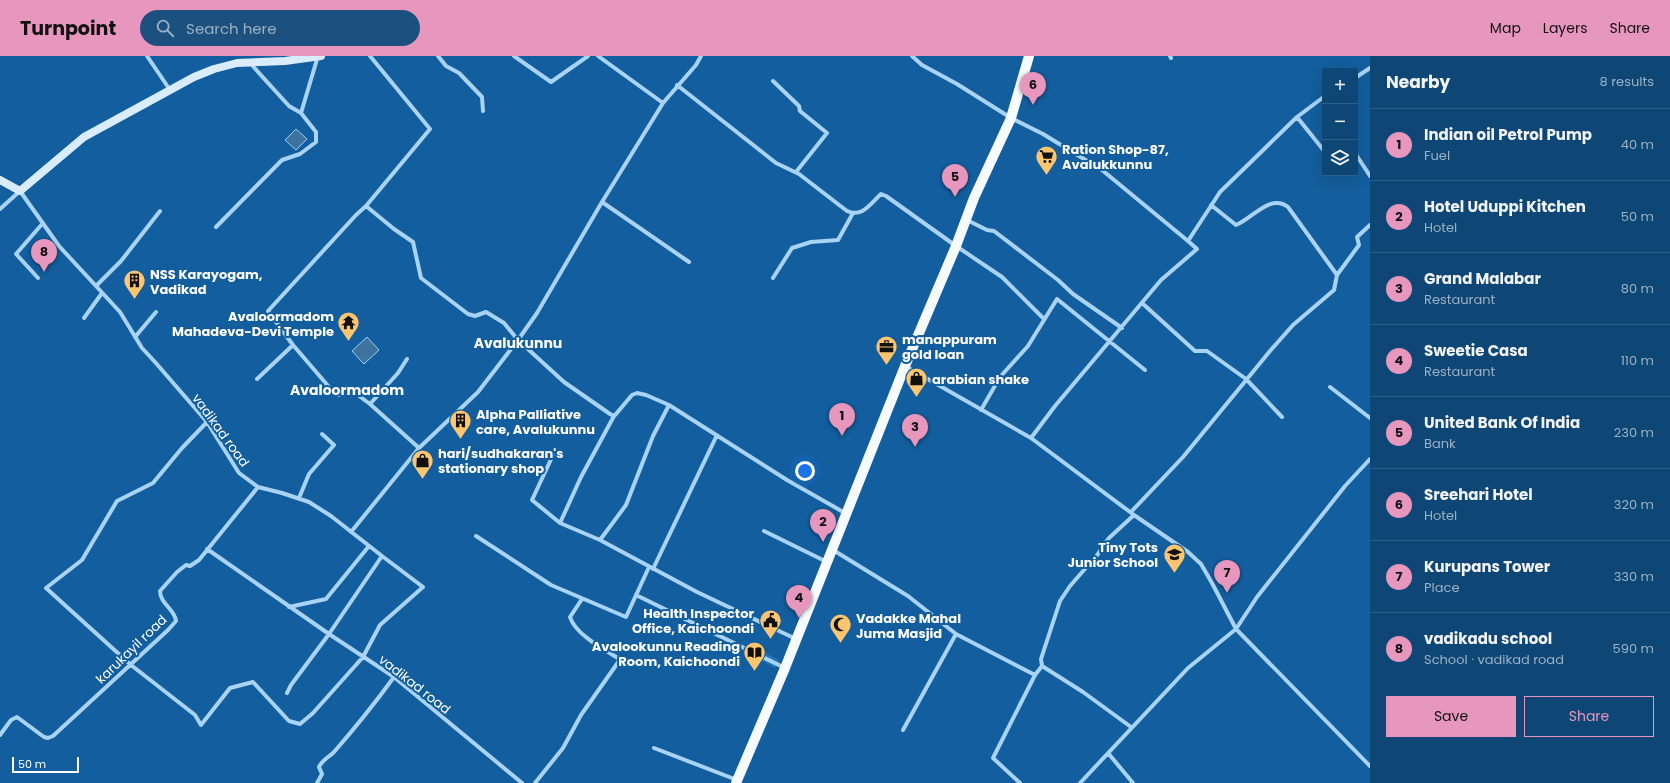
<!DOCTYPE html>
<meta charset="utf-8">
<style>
body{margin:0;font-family:Poppins,sans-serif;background:#1c507e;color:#f1f3f6}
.controls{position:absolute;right:12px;top:12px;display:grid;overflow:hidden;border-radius:0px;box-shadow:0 4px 16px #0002}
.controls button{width:36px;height:36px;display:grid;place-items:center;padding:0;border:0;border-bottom:1px solid #2e5e88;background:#0e4676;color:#f1f3f6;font:20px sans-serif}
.scale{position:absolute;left:12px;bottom:10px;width:67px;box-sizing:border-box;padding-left:4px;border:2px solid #fff;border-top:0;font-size:11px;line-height:14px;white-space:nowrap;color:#fff;-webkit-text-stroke:3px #135e9e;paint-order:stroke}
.you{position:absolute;left:805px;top:415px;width:14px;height:14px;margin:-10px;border:3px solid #fff;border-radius:50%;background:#1a73e8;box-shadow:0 0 0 6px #1a73e833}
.badge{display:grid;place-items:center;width:26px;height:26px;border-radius:50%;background:#e797bd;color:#111;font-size:13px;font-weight:700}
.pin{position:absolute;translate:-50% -33px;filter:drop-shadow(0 1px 2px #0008)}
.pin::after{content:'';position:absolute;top:21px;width:14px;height:12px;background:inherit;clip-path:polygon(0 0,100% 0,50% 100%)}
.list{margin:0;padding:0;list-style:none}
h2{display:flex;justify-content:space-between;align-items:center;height:52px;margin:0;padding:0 16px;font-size:17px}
h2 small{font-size:13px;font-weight:400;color:#9bb1c5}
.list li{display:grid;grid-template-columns:26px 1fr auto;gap:12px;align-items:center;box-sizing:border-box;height:72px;padding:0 16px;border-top:1px solid #2e5e88}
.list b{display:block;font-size:15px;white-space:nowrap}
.list p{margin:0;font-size:13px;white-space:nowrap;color:#9bb1c5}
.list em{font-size:13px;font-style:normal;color:#9bb1c5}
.actions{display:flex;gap:8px;padding:12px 16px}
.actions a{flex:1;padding:9px 0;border:1px solid #e797bd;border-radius:0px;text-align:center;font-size:14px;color:#e797bd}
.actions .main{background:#e797bd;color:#111}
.icon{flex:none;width:22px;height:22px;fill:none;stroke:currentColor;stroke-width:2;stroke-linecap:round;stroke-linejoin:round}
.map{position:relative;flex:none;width:1370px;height:727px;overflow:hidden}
header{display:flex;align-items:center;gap:24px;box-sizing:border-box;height:56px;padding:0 20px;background:#e797bd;color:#111}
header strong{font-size:19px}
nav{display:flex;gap:22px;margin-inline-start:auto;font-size:14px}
.search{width:280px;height:36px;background:#1c507e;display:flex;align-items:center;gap:10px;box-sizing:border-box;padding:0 14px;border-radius:22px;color:#9bb1c5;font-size:15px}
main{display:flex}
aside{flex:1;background:#0e4676}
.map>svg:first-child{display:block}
.green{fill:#2177bb}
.water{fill:#3e73a0;stroke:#9bcff7}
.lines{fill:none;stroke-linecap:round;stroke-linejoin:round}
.minor{stroke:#a9d3f4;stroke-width:4}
.secondary{stroke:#d9ecfd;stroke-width:8}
.primary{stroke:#f6fbff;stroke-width:10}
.labels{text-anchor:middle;stroke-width:4;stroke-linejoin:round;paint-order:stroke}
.poi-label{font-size:13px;font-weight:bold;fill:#fff;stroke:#135e9e;text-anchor:start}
.street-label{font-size:13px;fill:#fff;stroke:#135e9e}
.neighbourhood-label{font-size:14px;font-weight:bold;fill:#fff;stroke:#135e9e}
</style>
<header>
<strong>Turnpoint</strong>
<div class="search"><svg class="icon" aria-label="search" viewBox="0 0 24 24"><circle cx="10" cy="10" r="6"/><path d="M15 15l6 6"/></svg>Search here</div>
<nav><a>Map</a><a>Layers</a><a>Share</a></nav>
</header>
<main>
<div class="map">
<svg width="1370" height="727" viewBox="0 0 1370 727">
<rect width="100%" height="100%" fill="#135e9e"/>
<path class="green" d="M 763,596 L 779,604 L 775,612 L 759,603 Z"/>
<path class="water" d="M 296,73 L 307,83 L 296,94 L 285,84 Z
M 367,281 L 379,294 L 364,308 L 352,295 Z"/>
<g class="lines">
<path class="minor" d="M 147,0 L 170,34
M 438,0 L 446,10 L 459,17 L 482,41 L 483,55
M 514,0 L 551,26 L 588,0
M 598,0 L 663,47
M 912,0 L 922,9 L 957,28 L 1011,62 L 1043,78 L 1102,114 L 1188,185
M 1170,0 L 1171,2
M 1355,22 L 1370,12
M 773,25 L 799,50 L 800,55 L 827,77 L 796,116
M 677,29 L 776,107 L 799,118 L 847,155 C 862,162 870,148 881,138 L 886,140 L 956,190 L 1002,221 L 1044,263
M 301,57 L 318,0
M 1297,61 L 1325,96
M 1355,97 L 1370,120
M 602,146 L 689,206
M 1211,149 L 1236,169 C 1252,163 1270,137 1288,151 L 1337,219
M 366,150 L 394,173 L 413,186 L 421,222 L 468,258 L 475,260 L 486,256 L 504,267 L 518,284 L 564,326 L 610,358 L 614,360 L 616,358 L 632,339 L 637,337 L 646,339 L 669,349 L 787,424 L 845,457
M 0,153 L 20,135 L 59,190 L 120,256 L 142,292 L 155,306 L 207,366 L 239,417 L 258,431 L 282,437 L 309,446 L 331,460 L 382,500 L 329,578 L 394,621 L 522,727
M 967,164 L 987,174 L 994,175 L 1058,224 L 1073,238 L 1122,272
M 216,171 L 282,104 L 300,98 L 316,86 L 316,76 L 301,57 L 289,50 L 250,7
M 38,222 L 16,198 L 43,167
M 773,222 L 792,192 L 811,186 L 838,184 L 853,157
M 96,230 L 121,205 L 160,155
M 1142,247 L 1195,295 L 1207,295 L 1246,323 L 1282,361
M 84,262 L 102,237
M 135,281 L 156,256
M 293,289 L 268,255 L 356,159 L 366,150 L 430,73 L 370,0
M 905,310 L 1031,382 L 1134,459 L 1188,496 L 1201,508 L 1212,527 L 1236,573 L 1370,710
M 257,323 L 293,289 L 335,338 L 339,339 L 347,331 L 370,348 L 419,392
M 1330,331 L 1370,362
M 370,348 L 398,317 L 407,303
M 981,354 L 1000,321 L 1028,290 L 1057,243 L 1145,314
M 614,360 L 581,421 L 560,467 L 600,484 L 697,536 L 796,583
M 207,366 L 182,392 L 153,427 L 117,445 L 82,504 L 46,532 L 131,609 L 195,659 L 201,669 L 230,632 L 253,626 L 289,665 L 300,668 L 313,657 L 363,601 L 380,569 L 423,531 L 382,500
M 1031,382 L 1055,350 L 1161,224 L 1197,193 L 1188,185 L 1220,136 L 1297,61 L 1325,40
M 553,399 L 532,444 L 560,467
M 299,442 L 309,418 L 334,389 L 322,378
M 1131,456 L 1183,401 L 1270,295 L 1293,269 L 1334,234 L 1337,219 L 1359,189 L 1357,181 L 1370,169
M 764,475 L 827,506
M 351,476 L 419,392 L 478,336 L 518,284 L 537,257 L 602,146 L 663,47 L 696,9 L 701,0
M 476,480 L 551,529 L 626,561 L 649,511
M 600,484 L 626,449 L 653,380 L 669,349
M 207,493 L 329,578 L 291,629 L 287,637
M 833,494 L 908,540 L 956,578 L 1035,619
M 653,513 L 717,379
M 636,539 L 785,612
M 289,551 L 326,543 L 369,490
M 1042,610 L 1041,603 L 1060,545 L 1070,530 L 1098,498 L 1109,482 L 1134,459
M 903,674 L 956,578
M 0,679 L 11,664 L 17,661 L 44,681 L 48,682 L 53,680 L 168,574 L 176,565 C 175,553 160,548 160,535 L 177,516 L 186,509 L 190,510 L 199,504 L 258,431
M 654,692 L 737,724
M 1108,697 L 1133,727
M 317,727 L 322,718 L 319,711 C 321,705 329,701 334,696 C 355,672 375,647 394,621
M 535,727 L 563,692 L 581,659 L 619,605 L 618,602 C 603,593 575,578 570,561 L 582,543
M 1020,727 L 993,702 L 1035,619 L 1042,610 L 1083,636 L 1131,671
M 1080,727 L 1188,612 L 1236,573 L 1257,541 L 1345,430 L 1370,403"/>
<path class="secondary" d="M 0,124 L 20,135 L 84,81 L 194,21 L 214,13 L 237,7 L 285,5 L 321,0"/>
<path class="primary" d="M 736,727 L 785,612 L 905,310 L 956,190 L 974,142 L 1011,62 L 1029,0"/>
</g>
<defs>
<symbol id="supermarket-pin" viewBox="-11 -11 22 30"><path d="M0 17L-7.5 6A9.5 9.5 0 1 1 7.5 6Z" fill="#ffc56c" stroke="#135e9e"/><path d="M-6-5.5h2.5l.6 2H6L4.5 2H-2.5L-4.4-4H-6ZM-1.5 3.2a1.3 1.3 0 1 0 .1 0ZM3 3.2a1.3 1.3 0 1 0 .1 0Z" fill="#111"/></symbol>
<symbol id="building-pin" viewBox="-11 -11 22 30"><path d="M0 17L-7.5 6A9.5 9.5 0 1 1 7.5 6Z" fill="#ffc56c" stroke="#135e9e"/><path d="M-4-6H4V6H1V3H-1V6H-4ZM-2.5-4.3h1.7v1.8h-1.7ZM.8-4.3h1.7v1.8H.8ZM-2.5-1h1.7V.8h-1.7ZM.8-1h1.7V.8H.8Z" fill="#111"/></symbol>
<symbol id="temple-pin" viewBox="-11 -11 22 30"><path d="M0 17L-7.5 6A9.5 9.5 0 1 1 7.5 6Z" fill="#ffc56c" stroke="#135e9e"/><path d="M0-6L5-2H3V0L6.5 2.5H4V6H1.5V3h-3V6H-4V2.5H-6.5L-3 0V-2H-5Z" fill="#111"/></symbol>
<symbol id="office-pin" viewBox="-11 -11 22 30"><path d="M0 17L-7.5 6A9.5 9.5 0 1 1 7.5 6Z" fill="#ffc56c" stroke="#135e9e"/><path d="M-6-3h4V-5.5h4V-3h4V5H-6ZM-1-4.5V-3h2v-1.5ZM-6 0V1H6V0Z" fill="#111"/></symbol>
<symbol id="shop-pin" viewBox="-11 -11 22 30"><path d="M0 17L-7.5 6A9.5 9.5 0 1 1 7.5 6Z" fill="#ffc56c" stroke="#135e9e"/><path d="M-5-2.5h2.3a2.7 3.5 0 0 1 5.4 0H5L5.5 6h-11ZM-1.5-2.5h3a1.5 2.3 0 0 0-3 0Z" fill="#111"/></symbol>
<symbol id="school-pin" viewBox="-11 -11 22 30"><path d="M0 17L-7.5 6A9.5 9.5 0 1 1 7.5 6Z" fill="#ffc56c" stroke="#135e9e"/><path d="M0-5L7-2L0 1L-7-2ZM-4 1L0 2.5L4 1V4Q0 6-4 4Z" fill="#111"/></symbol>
<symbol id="civic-pin" viewBox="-11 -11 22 30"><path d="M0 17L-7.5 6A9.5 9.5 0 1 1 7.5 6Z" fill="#ffc56c" stroke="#135e9e"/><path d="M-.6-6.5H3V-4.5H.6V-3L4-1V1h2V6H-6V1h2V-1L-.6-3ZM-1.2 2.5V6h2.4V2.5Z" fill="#111"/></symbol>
<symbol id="mosque-pin" viewBox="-11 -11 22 30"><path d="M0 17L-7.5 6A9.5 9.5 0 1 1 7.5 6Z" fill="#ffc56c" stroke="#135e9e"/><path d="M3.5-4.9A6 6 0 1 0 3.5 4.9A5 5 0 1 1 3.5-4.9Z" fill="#111"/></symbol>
<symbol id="library-pin" viewBox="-11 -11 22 30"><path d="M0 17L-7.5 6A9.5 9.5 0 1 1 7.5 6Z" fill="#ffc56c" stroke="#135e9e"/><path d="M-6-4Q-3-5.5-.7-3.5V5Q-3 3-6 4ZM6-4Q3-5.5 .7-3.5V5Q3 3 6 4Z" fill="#111"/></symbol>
</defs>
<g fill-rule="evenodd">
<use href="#supermarket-pin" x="1034" y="88" width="25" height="34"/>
<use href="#building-pin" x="122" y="212" width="25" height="34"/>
<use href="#temple-pin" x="336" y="254" width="25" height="34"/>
<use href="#office-pin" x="874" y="278" width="25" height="34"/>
<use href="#shop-pin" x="904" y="310" width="25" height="34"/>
<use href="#building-pin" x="448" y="352" width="25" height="34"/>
<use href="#shop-pin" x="410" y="392" width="25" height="34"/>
<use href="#school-pin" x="1162" y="486" width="25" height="34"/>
<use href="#civic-pin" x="758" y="552" width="25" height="34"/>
<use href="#mosque-pin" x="828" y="556" width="25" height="34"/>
<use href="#library-pin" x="742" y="584" width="25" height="34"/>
</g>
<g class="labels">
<g class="poi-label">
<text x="1062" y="98">Ration Shop-87,<tspan x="1062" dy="15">Avalukkunnu</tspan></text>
<text x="150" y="223">NSS Karayogam,<tspan x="150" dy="15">Vadikad</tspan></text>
<text x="334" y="265" text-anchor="end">Avaloormadom<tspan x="334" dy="15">Mahadeva-Devi Temple</tspan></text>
<text x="902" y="288">manappuram<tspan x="902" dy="15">gold loan</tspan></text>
<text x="932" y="328">arabian shake</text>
<text x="476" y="363">Alpha Palliative<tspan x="476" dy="15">care, Avalukunnu</tspan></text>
<text x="438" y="402">hari/sudhakaran's<tspan x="438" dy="15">stationary shop</tspan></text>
<text x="1158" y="496" text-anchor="end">Tiny Tots<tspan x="1158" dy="15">Junior School</tspan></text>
<text x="754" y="562" text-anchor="end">Health Inspector<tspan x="754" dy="15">Office, Kaichoondi</tspan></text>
<text x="856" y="567">Vadakke Mahal<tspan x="856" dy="15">Juma Masjid</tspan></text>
<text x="740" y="595" text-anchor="end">Avalookunnu Reading<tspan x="740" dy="15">Room, Kaichoondi</tspan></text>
</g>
<g class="street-label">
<text transform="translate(221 374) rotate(54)" y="5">vadikad road</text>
<text transform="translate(131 593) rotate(-44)" y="5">karukayil road</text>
<text transform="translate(415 628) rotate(38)" y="5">vadikad road</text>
</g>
<g class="neighbourhood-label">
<text x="518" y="292">Avalukunnu</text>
<text x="347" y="339">Avaloormadom</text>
</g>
</g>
</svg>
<div class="controls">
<button>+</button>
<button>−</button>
<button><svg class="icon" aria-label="layers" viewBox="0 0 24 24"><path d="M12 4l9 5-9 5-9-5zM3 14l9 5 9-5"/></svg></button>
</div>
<div class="scale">50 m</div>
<div class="you"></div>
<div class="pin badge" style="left:842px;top:380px">1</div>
<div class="pin badge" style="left:823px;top:486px">2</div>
<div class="pin badge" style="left:915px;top:391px">3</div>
<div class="pin badge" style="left:799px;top:562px">4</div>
<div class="pin badge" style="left:955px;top:141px">5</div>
<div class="pin badge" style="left:1033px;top:49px">6</div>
<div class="pin badge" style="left:1227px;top:537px">7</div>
<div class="pin badge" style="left:44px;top:216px">8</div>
</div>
<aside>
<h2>Nearby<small>8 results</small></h2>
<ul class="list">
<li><span class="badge">1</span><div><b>Indian oil Petrol Pump</b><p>Fuel</p></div><em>40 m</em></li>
<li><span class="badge">2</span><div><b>Hotel Uduppi Kitchen</b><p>Hotel</p></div><em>50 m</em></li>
<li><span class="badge">3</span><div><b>Grand Malabar</b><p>Restaurant</p></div><em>80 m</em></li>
<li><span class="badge">4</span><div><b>Sweetie Casa</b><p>Restaurant</p></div><em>110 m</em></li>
<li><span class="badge">5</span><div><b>United Bank Of India</b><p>Bank</p></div><em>230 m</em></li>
<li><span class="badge">6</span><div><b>Sreehari Hotel</b><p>Hotel</p></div><em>320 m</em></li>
<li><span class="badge">7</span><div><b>Kurupans Tower</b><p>Place</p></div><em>330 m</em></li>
<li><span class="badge">8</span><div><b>vadikadu school</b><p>School · vadikad road</p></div><em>590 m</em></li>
</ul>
<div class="actions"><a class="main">Save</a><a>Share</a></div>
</aside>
</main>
